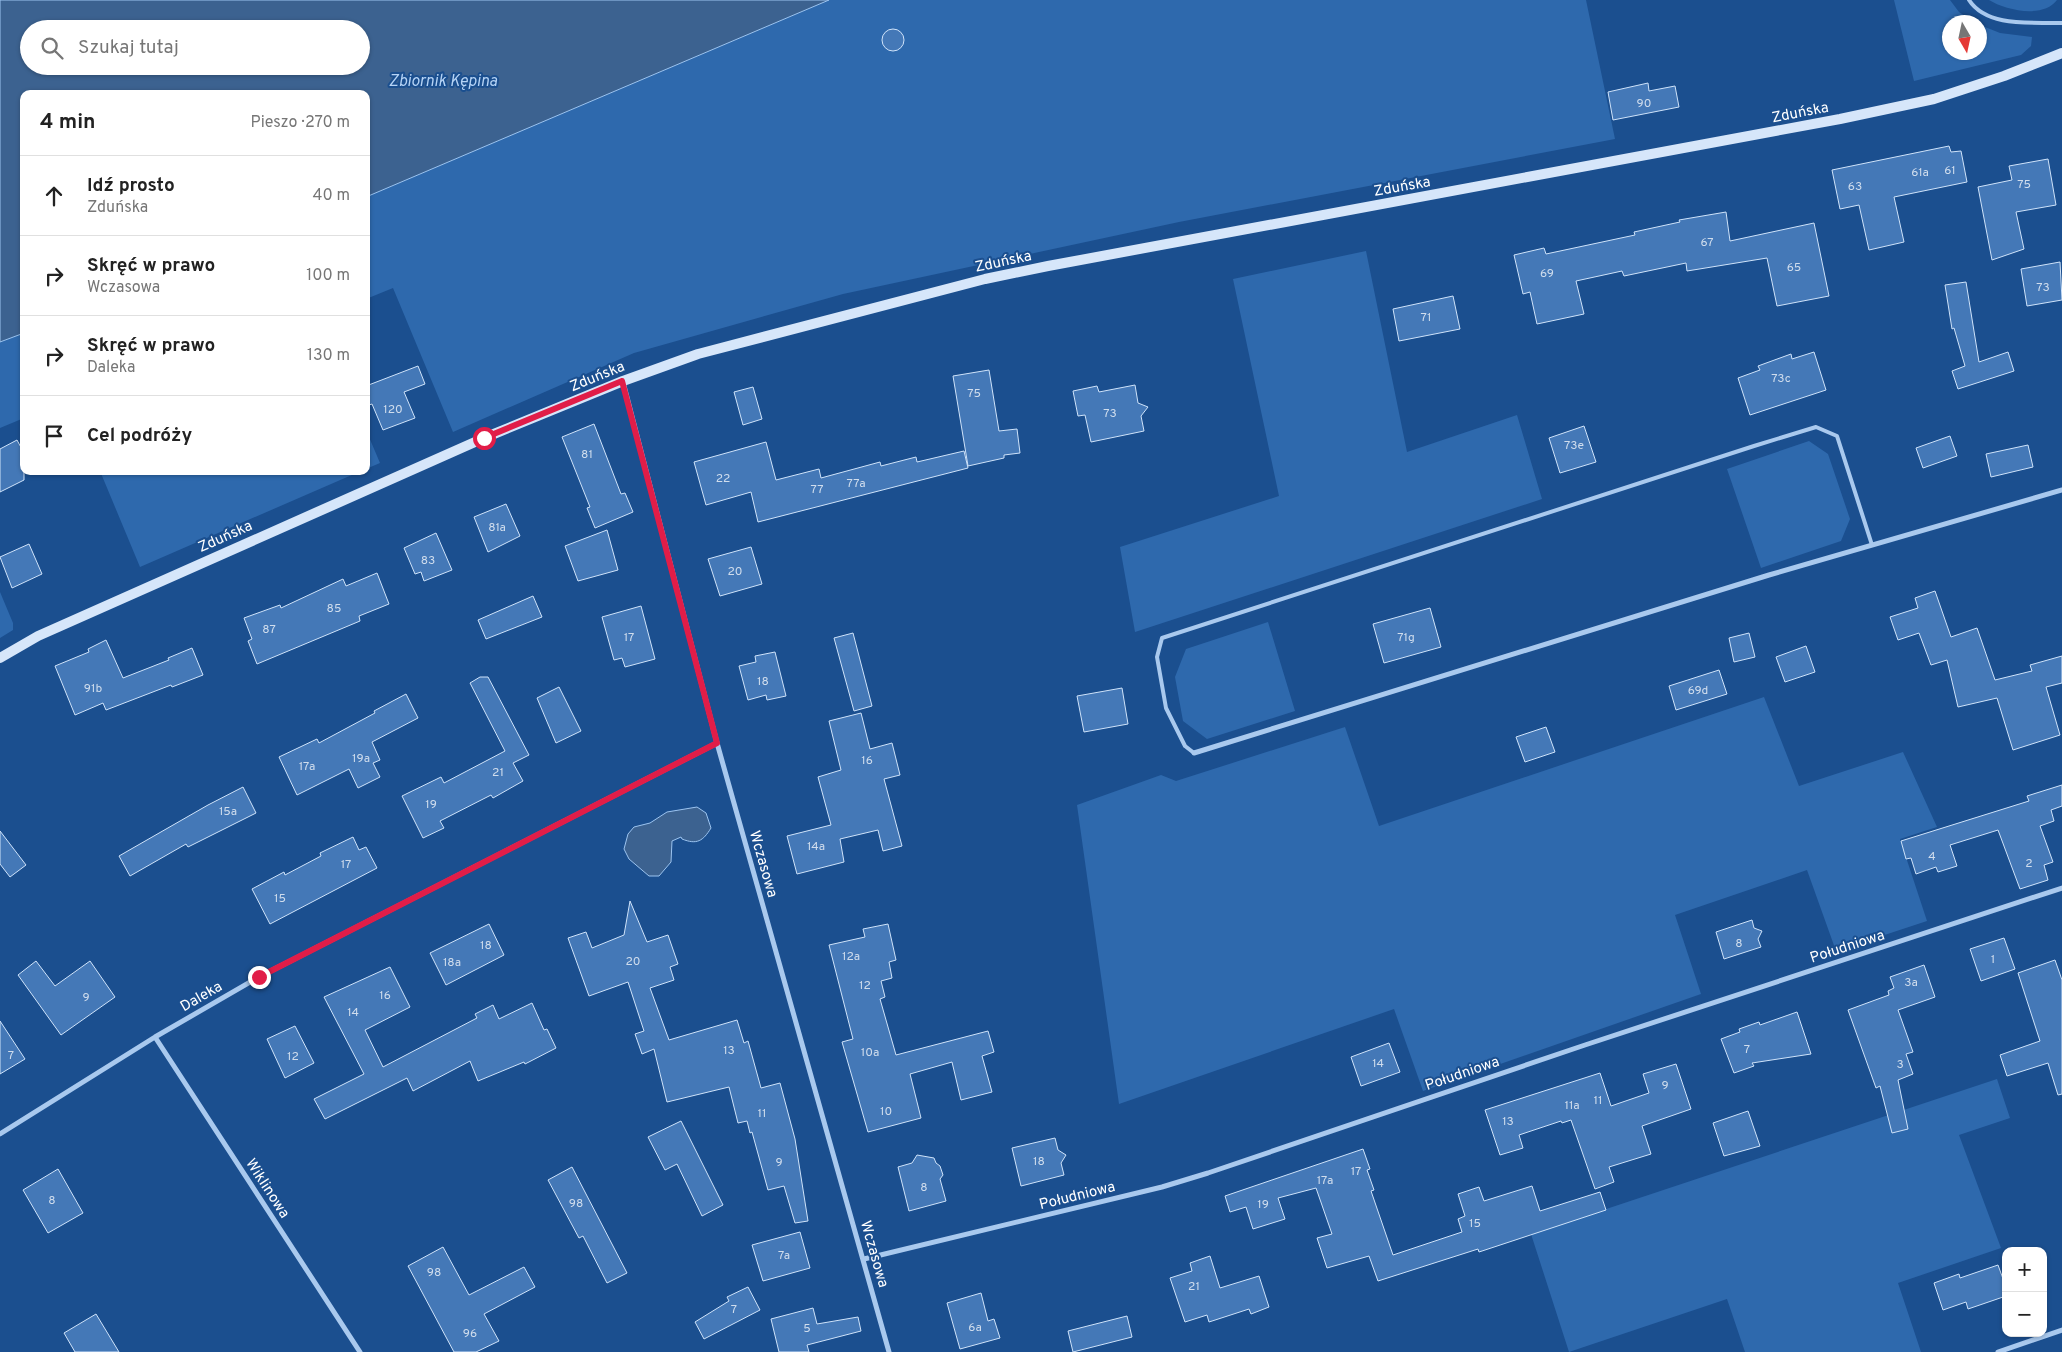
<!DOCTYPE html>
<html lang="pl">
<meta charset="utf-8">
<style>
body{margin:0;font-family:Overpass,sans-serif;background:#f2f2f2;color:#222}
.controls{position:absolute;right:15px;bottom:15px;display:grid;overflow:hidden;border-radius:10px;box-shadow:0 1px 4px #0004}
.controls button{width:45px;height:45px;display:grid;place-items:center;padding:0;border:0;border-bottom:1px solid #e0e0e0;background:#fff;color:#222;font:25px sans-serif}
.compass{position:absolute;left:1942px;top:15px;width:45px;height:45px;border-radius:50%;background:#fff;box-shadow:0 1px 4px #0004;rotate:171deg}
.stop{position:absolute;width:15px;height:15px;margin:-11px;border:4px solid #e11d48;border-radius:50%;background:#fff}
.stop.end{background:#e11d48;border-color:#fff;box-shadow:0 1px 5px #0008}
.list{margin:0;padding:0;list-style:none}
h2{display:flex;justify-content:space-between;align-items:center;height:65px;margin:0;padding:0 20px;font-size:21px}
h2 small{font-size:16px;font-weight:400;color:#767676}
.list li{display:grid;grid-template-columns:32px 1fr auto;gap:15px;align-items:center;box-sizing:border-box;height:80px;padding:0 20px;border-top:1px solid #e0e0e0}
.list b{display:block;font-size:19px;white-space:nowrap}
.list p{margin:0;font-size:16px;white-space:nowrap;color:#767676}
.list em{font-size:16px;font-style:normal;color:#767676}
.icon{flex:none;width:28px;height:28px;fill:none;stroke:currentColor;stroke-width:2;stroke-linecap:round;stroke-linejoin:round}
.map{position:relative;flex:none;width:2062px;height:1352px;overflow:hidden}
.search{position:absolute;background:#fff;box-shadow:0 1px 4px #0004;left:20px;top:20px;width:350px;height:55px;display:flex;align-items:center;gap:12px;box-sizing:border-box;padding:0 18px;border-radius:28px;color:#767676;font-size:19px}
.panel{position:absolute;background:#fff;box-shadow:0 1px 4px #0004;left:20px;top:90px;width:350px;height:385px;border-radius:10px}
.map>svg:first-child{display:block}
.green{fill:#2e69ad}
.water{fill:#3c6290;stroke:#9cc4f0;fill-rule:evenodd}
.building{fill:#4478b7;stroke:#cfe3fa}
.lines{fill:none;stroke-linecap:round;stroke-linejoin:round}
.lane{stroke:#a9c9ee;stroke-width:4}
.street{stroke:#a9c9ee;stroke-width:5}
.secondary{stroke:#d6e6fa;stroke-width:10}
.route{stroke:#e11d48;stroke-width:6}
.labels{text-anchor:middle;stroke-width:4;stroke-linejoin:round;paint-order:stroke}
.number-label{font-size:12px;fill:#d0dded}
.street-label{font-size:15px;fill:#fff;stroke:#1b4f8f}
.water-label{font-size:16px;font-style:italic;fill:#b5d3f5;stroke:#1b4f8f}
</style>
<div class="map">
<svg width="2062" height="1352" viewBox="0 0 2062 1352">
<rect width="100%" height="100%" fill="#1b4f8f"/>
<path class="green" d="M 829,0 L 1586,0 L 1615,139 L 1179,222 L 843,294 L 634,353 L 453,432 L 393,288 L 366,299 L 366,197 Z
M 1894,0 L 1950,0 L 1959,12 L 1974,22 L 1950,22 L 1950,52 L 1980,52 L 1980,25 L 2000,33 L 2032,37 L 2031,46 L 2021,55 L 1914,81 Z
M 1989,0 L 2057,0 C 2043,19 2005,10 1989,0 Z
M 1366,251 L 1407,452 L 1517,415 L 1542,499 L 1135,632 L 1120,547 L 1279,496 L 1233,279 Z
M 24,333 L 24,418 L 0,428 L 0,342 Z
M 366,430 L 380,463 L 366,469 Z
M 1809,441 L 1828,454 L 1850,519 L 1841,541 L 1761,568 L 1727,469 Z
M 100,471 L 361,471 L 140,567 Z
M 0,592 L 13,623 L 13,630 L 0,638 Z
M 1268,622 L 1295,711 L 1207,739 L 1183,721 L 1175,677 L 1186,649 Z
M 1764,697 L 1799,786 L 1903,752 L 1937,827 L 1900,839 L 1927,921 L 1836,951 L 1807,870 L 1675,915 L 1701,994 L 1423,1091 L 1394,1009 L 1119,1104 L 1077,805 L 1161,775 L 1176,781 L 1345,727 L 1379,826 Z
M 1997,1079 L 2010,1118 L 1959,1135 L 2001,1248 L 1898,1283 L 1921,1352 L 1745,1352 L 1727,1299 L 1569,1352 L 1531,1234 Z"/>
<path class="water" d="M 0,0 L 829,0 L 366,197 L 366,94 L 24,94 L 24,333 L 0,342 ZM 29,29 L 361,29 L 361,66 L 29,66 Z
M 697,807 L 706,813 L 711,828 C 703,841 697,845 682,839 L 681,837 L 672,841 L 671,862 L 659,876 L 649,876 L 629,859 L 624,849 L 628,834 L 634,827 L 650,823 L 667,812 Z"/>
<path class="building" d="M882 40a11 11 0 1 1 22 0a11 11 0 1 1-22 0Z
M 1648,83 L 1649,91 L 1675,86 L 1679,107 L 1613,120 L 1608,92 Z
M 1949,146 L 1951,152 L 1961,151 L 1967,182 L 1894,197 L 1904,242 L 1869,250 L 1859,205 L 1840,209 L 1832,170 Z
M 2048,159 L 2056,205 L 2016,212 L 2024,249 L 1992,260 L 1978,187 L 2012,180 L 2009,166 Z
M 1726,212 L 1730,241 L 1814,223 L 1829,296 L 1777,306 L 1767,258 L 1687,271 L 1686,263 L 1624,276 L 1622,271 L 1576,281 L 1584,314 L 1537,324 L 1530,292 L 1523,294 L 1514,255 L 1544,248 L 1546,254 L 1635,235 L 1634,232 L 1680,222 L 1679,220 Z
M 2060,262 L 2062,300 L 2027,306 L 2021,269 Z
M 1966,282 L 1979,362 L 2008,352 L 2014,371 L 1958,389 L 1952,371 L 1965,366 L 1954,328 L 1952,329 L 1945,285 Z
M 1453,296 L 1460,329 L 1399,341 L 1393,309 Z
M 1814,352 L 1826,390 L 1750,415 L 1738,378 L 1760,370 L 1758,366 L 1791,354 L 1792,359 Z
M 418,366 L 425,384 L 404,392 L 415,418 L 383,430 L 372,404 L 366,406 L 366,386 Z
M 989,370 L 999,431 L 1017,429 L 1020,453 L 1004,455 L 1004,458 L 968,466 L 953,376 Z
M 1135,385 L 1138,403 L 1148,407 L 1141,416 L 1144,431 L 1091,442 L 1085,415 L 1078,416 L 1073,391 L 1097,386 L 1099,392 Z
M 753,387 L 762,419 L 743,425 L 734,392 Z
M 594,424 L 621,494 L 625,493 L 633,512 L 595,528 L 587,508 L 590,507 L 562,437 Z
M 1584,426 L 1596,462 L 1560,473 L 1549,438 Z
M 1950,436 L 1957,456 L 1923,468 L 1916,448 Z
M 17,440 L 24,453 L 24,480 L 0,492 L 0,449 Z
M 766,442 L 776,480 L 819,469 L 821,478 L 880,462 L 881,466 L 916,457 L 917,462 L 964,451 L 968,468 L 758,522 L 751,492 L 706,505 L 694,462 Z
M 2028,445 L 2033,467 L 1991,477 L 1986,454 Z
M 506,504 L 520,536 L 488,552 L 474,517 Z
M 607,530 L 618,570 L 578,581 L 565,546 Z
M 436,533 L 452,570 L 424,581 L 421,572 L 415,574 L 404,548 Z
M 29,544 L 42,574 L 12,588 L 0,557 Z
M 751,547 L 762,584 L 720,596 L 708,559 Z
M 377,573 L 389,604 L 359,616 L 360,621 L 257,664 L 248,641 L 252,639 L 244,618 L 280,605 L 281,608 L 343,579 L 346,586 Z
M 1935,591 L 1951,637 L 1977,628 L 1995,680 L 2032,671 L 2030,665 L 2062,656 L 2062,683 L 2046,687 L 2060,735 L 2013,750 L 1997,698 L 1958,707 L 1947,660 L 1931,665 L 1919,633 L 1898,640 L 1890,617 L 1918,608 L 1915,598 Z
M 533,596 L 542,617 L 486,639 L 478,620 Z
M 641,606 L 655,659 L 625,667 L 622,658 L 614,660 L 602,617 Z
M 1430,608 L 1441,647 L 1384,663 L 1373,624 Z
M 853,633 L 872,706 L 854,711 L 834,638 Z
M 1749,633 L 1755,657 L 1734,662 L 1729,638 Z
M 106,640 L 123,678 L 169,660 L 168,658 L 192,648 L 203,675 L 172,687 L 171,685 L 106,710 L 103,703 L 75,715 L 55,666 L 89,652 L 88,649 Z
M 1806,646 L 1815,672 L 1785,682 L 1776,657 Z
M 775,652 L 786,696 L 767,700 L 766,695 L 748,700 L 739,666 L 756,662 L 755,656 Z
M 1719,670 L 1727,694 L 1676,710 L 1669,686 Z
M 480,677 L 488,677 L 529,755 L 513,763 L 523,781 L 493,798 L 491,795 L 440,821 L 444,828 L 423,838 L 402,796 L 441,777 L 444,783 L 505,751 L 470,683 Z
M 559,687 L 581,731 L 556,743 L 537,698 Z
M 1122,688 L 1128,724 L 1084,732 L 1077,696 Z
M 406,694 L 418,718 L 372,742 L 380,760 L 373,763 L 380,777 L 358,788 L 349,769 L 297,795 L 279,757 L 317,739 L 319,743 L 375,713 L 374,711 Z
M 861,713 L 870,749 L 892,743 L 900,775 L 884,779 L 902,846 L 883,851 L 878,830 L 840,839 L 844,862 L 797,874 L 787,836 L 831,825 L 818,777 L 841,770 L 829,721 Z
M 1546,727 L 1555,752 L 1525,762 L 1516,737 Z
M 2062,785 L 2062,806 L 2051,810 L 2054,821 L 2040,826 L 2053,862 L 2044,865 L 2048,880 L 2020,889 L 1998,830 L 1950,845 L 1957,866 L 1938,872 L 1936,867 L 1916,874 L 1911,858 L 1906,859 L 1901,841 L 2029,801 L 2027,796 Z
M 243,787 L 256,813 L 188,847 L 186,844 L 130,876 L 119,856 L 208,805 Z
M 0,831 L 26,865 L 10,877 L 0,864 Z
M 353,837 L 359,850 L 366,847 L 377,868 L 270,924 L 252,889 L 284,872 L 285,875 L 321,856 L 320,853 Z
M 630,901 L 647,942 L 668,935 L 678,964 L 670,967 L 674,980 L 650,988 L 669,1040 L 737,1020 L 744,1043 L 748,1041 L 761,1088 L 780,1083 L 795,1139 L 808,1221 L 795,1223 L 784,1186 L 768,1190 L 752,1132 L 750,1133 L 747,1121 L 738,1123 L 729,1087 L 667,1102 L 654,1049 L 642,1054 L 635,1034 L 644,1031 L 628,982 L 589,996 L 568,938 L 586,932 L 592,948 L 624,935 Z
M 1752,920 L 1754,928 L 1762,931 L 1758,939 L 1761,947 L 1724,959 L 1716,932 Z
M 489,924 L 504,955 L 446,985 L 430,953 Z
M 888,924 L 896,960 L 889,962 L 892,978 L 881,981 L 885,997 L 880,999 L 896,1055 L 988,1031 L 994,1052 L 982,1056 L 992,1092 L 961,1100 L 952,1062 L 910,1074 L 921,1118 L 868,1132 L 842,1042 L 853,1039 L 829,945 L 865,937 L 863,929 Z
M 2004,938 L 2015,969 L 1981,981 L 1970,949 Z
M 2055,960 L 2062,980 L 2062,1094 L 2058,1095 L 2048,1063 L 2007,1076 L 2000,1055 L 2040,1041 L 2018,973 Z
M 36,961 L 55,986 L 90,961 L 115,997 L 61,1035 L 18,975 Z
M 1924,965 L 1935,997 L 1898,1010 L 1913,1052 L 1906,1054 L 1913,1074 L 1898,1080 L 1908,1129 L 1892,1133 L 1880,1086 L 1876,1088 L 1848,1010 L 1889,995 L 1888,991 L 1894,988 L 1890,977 Z
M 390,967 L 410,1007 L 365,1030 L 383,1067 L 477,1018 L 475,1014 L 493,1005 L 499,1019 L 532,1003 L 544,1030 L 547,1029 L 556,1048 L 525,1064 L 524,1062 L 478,1081 L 470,1061 L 413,1091 L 407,1078 L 325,1119 L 314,1099 L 364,1074 L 324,997 Z
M 1797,1012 L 1811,1054 L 1752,1063 L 1754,1066 L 1734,1073 L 1721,1039 L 1740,1032 L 1739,1029 L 1759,1022 L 1760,1025 Z
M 0,1021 L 25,1059 L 0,1074 Z
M 295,1026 L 314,1063 L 285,1078 L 267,1039 Z
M 1389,1043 L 1400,1072 L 1361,1086 L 1351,1057 Z
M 1676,1064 L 1691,1109 L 1642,1126 L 1651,1154 L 1609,1167 L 1614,1182 L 1595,1189 L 1571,1120 L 1562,1123 L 1561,1121 L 1519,1135 L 1523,1148 L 1500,1155 L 1485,1110 L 1600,1073 L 1611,1106 L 1649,1093 L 1643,1074 Z
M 1748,1111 L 1760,1146 L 1724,1156 L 1713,1123 Z
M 681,1121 L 723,1205 L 702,1216 L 677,1164 L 665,1170 L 648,1137 Z
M 1055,1138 L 1058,1150 L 1066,1155 L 1061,1163 L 1064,1175 L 1021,1186 L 1012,1148 Z
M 1363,1149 L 1370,1169 L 1367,1170 L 1374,1190 L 1371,1191 L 1393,1255 L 1462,1232 L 1458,1219 L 1465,1216 L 1458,1194 L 1479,1187 L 1484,1201 L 1532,1186 L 1540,1211 L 1600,1192 L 1606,1210 L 1479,1252 L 1478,1249 L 1378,1281 L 1369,1256 L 1327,1268 L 1317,1238 L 1332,1234 L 1316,1188 L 1278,1198 L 1285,1219 L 1253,1229 L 1246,1207 L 1230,1212 L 1225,1196 Z
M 917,1155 L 934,1158 L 936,1163 L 940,1166 L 943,1175 L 940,1179 L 946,1201 L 909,1211 L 898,1167 L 912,1163 Z
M 572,1167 L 627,1273 L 607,1283 L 583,1236 L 579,1238 L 548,1180 Z
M 58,1169 L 83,1213 L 48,1233 L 23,1190 Z
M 800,1232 L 810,1268 L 763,1281 L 752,1245 Z
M 443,1247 L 469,1295 L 524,1267 L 535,1287 L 484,1314 L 499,1341 L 476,1352 L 454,1352 L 408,1266 Z
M 1210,1256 L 1220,1288 L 1259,1276 L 1269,1307 L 1251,1314 L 1249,1309 L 1209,1322 L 1207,1315 L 1185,1322 L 1170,1278 L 1192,1271 L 1190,1263 Z
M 1998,1265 L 2006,1287 L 2006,1296 L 1968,1309 L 1966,1302 L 1943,1310 L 1934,1283 L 1959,1274 L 1960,1278 Z
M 748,1287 L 760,1310 L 704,1339 L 695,1322 L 729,1301 L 727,1297 Z
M 981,1293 L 988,1321 L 994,1319 L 1000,1338 L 960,1349 L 947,1303 Z
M 813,1308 L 817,1324 L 858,1317 L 861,1331 L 807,1345 L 809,1352 L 779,1352 L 771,1319 Z
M 96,1314 L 119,1352 L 75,1352 L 64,1333 Z
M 1127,1316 L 1132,1337 L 1073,1352 L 1068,1331 Z"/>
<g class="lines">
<path class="lane" d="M 1969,0 C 1987,28 2033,22 2062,23
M 1194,753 L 1185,746 L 1166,708 L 1157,657 L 1162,638 L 1754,446 L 1816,427 L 1837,436 L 1872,545"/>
<path class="street" d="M 623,382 L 717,743 L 889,1352
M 1194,753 L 1769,575 L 2062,490
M 155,1037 L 360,1352
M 0,1134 L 155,1037 L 259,977 L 717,743
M 864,1259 L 1162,1187 L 1208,1173 L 1585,1045 L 2062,888
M 1998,1352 L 2062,1330"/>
<path class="secondary" d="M 0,658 L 38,636 L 484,438 L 623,381 L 698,354 L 985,279 L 1048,266 L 1840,119 L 1934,99 L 2004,76 L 2062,53"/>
</g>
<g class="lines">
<path class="route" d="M 259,977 L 717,743 L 622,381 L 484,438"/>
</g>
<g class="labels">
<g class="number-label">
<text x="1644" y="107">90</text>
<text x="1950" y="174">61</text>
<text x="1920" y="176">61a</text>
<text x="2024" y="188">75</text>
<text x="1855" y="190">63</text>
<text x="1707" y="246">67</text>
<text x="1794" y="271">65</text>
<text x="1547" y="277">69</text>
<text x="2043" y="291">73</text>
<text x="1426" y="321">71</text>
<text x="1781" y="382">73c</text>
<text x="974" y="397">75</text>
<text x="393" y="413">120</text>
<text x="1110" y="417">73</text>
<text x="1574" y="449">73e</text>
<text x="587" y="458">81</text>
<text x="723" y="482">22</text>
<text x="856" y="487">77a</text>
<text x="817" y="493">77</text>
<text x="497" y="531">81a</text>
<text x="428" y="564">83</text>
<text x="735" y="575">20</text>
<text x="334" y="612">85</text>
<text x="269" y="633">87</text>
<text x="629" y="641">17</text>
<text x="1406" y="641">71g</text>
<text x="763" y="685">18</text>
<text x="93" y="692">91b</text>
<text x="1698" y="694">69d</text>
<text x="361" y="762">19a</text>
<text x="867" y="764">16</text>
<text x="307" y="770">17a</text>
<text x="498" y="776">21</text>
<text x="431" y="808">19</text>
<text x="228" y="815">15a</text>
<text x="816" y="850">14a</text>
<text x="1932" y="860">4</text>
<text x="2029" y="867">2</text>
<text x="346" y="868">17</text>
<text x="280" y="902">15</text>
<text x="1739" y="947">8</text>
<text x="486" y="949">18</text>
<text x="851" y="960">12a</text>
<text x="1993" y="963">1</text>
<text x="633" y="965">20</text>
<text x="452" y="966">18a</text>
<text x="1911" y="986">3a</text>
<text x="865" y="989">12</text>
<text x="385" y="999">16</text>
<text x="86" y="1001">9</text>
<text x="353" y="1016">14</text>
<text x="1747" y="1053">7</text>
<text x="729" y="1054">13</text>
<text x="870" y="1056">10a</text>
<text x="11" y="1059">7</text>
<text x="293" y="1060">12</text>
<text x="1378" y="1067">14</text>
<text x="1900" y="1068">3</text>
<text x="1665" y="1089">9</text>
<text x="1598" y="1104">11</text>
<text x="1572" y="1109">11a</text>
<text x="886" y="1115">10</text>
<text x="762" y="1117">11</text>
<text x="1508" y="1125">13</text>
<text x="1039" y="1165">18</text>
<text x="779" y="1166">9</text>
<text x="1356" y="1175">17</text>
<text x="1325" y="1184">17a</text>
<text x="924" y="1191">8</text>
<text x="52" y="1204">8</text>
<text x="576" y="1207">98</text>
<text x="1263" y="1208">19</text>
<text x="1475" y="1227">15</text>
<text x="784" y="1259">7a</text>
<text x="434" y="1276">98</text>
<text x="1194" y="1290">21</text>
<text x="734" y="1313">7</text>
<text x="975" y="1331">6a</text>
<text x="807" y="1332">5</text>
<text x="470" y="1337">96</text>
</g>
<g class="street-label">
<text transform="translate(1800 112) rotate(-11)" y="5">Zduńska</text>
<text transform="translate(1402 186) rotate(-10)" y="5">Zduńska</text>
<text transform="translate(1003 261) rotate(-12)" y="5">Zduńska</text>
<text transform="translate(597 376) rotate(-22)" y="5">Zduńska</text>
<text transform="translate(225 536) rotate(-24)" y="5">Zduńska</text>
<text transform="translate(764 864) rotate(74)" y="5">Wczasowa</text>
<text transform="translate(1847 946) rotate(-18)" y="5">Południowa</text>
<text transform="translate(201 996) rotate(-30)" y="5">Daleka</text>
<text transform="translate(1462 1073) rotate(-19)" y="5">Południowa</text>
<text transform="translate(268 1188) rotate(57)" y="5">Wiklinowa</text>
<text transform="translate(1077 1195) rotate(-14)" y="5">Południowa</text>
<text transform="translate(875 1254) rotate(74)" y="5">Wczasowa</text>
</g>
<g class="water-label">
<text x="443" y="86">Zbiornik Kępina</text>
</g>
</g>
</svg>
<div class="controls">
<button>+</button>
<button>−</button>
</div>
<svg class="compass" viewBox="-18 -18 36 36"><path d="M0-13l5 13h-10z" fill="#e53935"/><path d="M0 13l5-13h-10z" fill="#767676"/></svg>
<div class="stop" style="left:484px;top:438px"></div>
<div class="stop end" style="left:259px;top:977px"></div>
<div class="search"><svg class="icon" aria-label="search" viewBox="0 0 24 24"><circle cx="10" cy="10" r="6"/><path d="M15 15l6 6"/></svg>Szukaj tutaj</div>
<section class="panel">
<h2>4 min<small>Pieszo · 270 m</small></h2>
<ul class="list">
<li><svg class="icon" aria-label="ahead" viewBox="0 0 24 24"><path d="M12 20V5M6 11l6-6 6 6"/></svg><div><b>Idź prosto</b><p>Zduńska</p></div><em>40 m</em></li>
<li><svg class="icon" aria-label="right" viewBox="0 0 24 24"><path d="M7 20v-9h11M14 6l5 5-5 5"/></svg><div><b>Skręć w prawo</b><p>Wczasowa</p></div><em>100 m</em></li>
<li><svg class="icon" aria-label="right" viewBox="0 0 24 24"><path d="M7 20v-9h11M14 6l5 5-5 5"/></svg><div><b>Skręć w prawo</b><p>Daleka</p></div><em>130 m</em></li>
<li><svg class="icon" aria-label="arrive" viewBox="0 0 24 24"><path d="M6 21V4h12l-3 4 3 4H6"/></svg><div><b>Cel podróży</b></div></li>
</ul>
</section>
</div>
